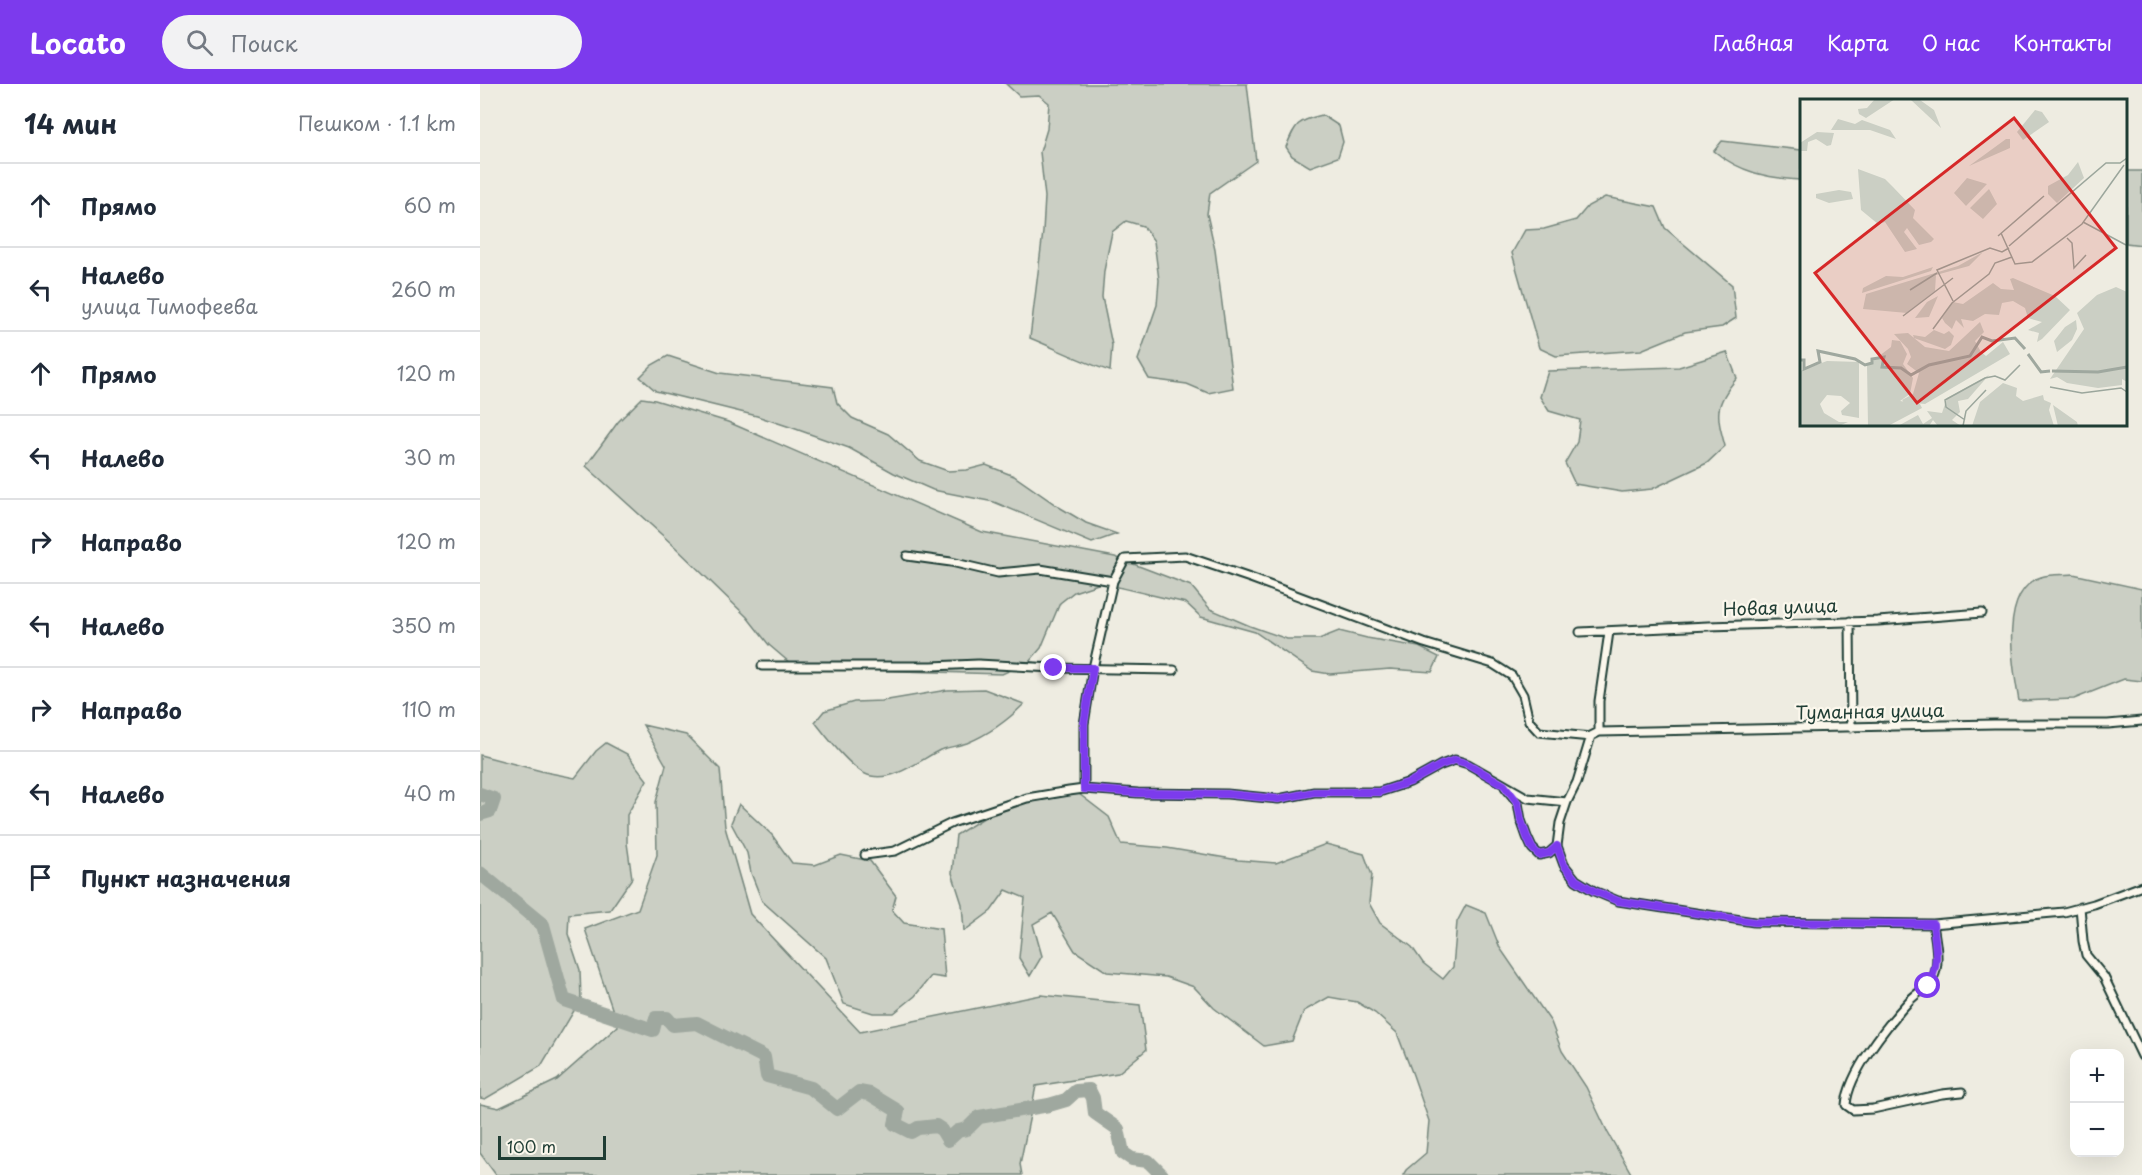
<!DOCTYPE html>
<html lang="ru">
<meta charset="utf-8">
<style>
body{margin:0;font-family:"Playpen Sans",sans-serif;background:#f2f2f3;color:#1f2937}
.controls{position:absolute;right:18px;bottom:18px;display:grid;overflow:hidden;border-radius:12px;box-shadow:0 6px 24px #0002}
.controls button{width:54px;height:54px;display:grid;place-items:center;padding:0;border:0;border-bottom:2px solid #e0e1e3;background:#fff;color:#1f2937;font:30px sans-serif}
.scale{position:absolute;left:18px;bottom:15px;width:108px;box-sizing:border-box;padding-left:6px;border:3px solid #1f3d34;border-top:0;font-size:16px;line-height:21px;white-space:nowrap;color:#1f3d34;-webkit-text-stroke:4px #fbf7ec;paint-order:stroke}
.stop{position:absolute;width:18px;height:18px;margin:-14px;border:4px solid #7c3aed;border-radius:50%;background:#fff}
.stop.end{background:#7c3aed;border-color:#fff;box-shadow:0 2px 6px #0008}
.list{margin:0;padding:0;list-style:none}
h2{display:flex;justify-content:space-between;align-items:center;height:78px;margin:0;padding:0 24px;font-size:26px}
h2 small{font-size:20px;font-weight:400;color:#747a83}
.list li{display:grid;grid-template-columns:39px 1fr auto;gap:18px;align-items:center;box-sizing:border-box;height:84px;padding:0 24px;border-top:2px solid #e0e1e3}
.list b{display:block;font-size:22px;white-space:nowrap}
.list p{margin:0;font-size:20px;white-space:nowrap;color:#747a83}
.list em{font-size:20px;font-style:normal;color:#747a83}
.icon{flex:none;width:33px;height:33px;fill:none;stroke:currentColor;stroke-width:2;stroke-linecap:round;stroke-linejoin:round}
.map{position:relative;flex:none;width:1662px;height:1091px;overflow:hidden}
header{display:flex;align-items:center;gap:36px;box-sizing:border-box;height:84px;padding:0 30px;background:#7c3aed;color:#fff}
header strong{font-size:28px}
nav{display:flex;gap:33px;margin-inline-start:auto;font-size:21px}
.search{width:420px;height:54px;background:#f2f2f3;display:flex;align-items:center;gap:15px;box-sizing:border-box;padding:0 21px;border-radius:33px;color:#747a83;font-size:22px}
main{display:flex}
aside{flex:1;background:#fff}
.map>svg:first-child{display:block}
.green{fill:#cbcfc4;stroke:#75867c;stroke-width:1.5}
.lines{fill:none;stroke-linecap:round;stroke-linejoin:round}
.river{stroke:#9fa89f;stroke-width:14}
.minor-casing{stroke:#1f3d34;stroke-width:11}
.minor{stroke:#fbf7ec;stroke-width:7}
.route{stroke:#7c3aed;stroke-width:8}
.labels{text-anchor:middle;stroke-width:4.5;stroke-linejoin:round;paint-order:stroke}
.street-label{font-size:18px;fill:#1f3d34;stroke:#fbf7ec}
.inset-river{fill:none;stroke:#9fa89f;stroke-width:3}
.inset-road{fill:none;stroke:#9ba69c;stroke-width:1.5}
.view{fill:#d62828;fill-opacity:0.15;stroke:#d62828;stroke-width:3}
.inset-edge{fill:none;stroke:#1f3d34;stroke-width:3}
</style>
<header>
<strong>Locato</strong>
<div class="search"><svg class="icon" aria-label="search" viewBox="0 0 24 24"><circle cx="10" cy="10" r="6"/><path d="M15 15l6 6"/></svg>Поиск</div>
<nav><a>Главная</a><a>Карта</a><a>О нас</a><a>Контакты</a></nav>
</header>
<main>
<aside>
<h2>14 мин<small>Пешком · 1.1 km</small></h2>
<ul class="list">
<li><svg class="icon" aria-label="ahead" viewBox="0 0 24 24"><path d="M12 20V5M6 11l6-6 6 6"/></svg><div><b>Прямо</b></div><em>60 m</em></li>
<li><svg class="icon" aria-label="left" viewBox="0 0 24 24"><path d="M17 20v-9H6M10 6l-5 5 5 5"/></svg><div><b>Налево</b><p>улица Тимофеева</p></div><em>260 m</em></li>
<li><svg class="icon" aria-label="ahead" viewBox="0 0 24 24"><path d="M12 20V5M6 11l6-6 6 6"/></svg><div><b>Прямо</b></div><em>120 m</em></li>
<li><svg class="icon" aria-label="left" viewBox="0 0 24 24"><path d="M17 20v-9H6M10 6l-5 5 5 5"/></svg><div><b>Налево</b></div><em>30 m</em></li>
<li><svg class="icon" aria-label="right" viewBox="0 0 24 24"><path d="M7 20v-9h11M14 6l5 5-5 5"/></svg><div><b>Направо</b></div><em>120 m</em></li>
<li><svg class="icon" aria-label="left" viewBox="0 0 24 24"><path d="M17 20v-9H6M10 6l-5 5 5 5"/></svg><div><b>Налево</b></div><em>350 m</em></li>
<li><svg class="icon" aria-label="right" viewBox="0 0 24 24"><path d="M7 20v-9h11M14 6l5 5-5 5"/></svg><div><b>Направо</b></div><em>110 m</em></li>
<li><svg class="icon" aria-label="left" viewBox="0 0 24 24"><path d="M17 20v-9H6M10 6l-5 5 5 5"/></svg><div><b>Налево</b></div><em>40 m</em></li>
<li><svg class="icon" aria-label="arrive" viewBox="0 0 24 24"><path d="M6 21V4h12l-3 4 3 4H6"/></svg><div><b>Пункт назначения</b></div></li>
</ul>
</aside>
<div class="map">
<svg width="1662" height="1091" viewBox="0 0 1662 1091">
<rect width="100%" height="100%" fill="#eeece1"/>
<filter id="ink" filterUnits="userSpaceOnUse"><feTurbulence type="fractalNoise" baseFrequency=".0167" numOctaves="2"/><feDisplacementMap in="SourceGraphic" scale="12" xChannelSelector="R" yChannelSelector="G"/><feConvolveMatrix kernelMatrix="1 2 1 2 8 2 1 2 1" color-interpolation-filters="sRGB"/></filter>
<g filter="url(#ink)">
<path class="green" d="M 526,0 L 767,0 L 776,77 L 730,109 L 727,130 L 735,166 L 753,304 L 728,309 L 707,300 L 669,295 L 658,276 L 677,221 L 679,196 L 674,157 L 663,142 L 646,137 L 632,148 L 624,187 L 622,213 L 632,261 L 630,287 C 602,278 577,265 550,254 L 563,148 L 565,113 L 560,68 L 567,45 L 569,19 L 559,11 L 539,12 Z
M 842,31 L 859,42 L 863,58 L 858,73 L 830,83 L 812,72 L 806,63 C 816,39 817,37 842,31 Z
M 1242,57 L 1321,66 L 1321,96 C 1288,94 1261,89 1234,67 Z
M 1646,87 L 1662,87 L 1662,161 L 1646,159 Z
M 1125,113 L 1176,123 L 1185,144 L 1252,201 L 1256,234 L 1242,243 L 1205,248 L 1161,266 L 1076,272 L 1059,264 L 1032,169 L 1045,146 L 1064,145 L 1096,136 L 1108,122 Z
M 1247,268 L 1257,294 C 1234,321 1236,330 1245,362 L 1227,379 L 1172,405 L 1142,408 L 1095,400 L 1085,379 L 1097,358 L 1100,336 L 1069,327 L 1060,313 L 1068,287 L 1199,283 Z
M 188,272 L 240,289 L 353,303 L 357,319 L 372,334 L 408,350 L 440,377 L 468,387 L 487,386 L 506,381 L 534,392 L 579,423 L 606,439 L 637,450 L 612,459 L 514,418 L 453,406 L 414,389 L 369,364 L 313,344 L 277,332 L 176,307 L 160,293 L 172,281 Z
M 162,314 L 175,316 L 248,338 L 502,448 L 635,473 L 711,502 L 730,525 L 770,542 L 807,555 L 839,555 L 859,547 L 887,554 L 939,563 L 959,573 L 952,588 L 910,585 L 850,590 L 832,587 L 775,548 L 721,533 L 706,519 L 621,499 L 594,508 L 580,519 L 561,564 L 549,578 L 522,590 L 316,584 L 289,561 L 267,533 L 192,460 L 106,382 L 138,338 Z
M 1593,490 L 1662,505 L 1662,597 L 1644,595 L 1594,615 L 1539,617 C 1533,584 1518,508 1561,493 C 1570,490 1584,491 1593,490 Z
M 504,605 L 544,620 C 528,636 509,650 487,659 C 478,662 468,663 460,666 C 440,676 415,697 391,692 C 374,689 346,652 335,638 L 344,627 L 374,618 L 402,617 L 467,606 Z
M 163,641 L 206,651 L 240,685 L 245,743 L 270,830 L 380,948 L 561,911 L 660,921 L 666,966 L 638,989 L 556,1002 L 540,1080 L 542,1091 L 16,1091 L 0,1069 L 0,1020 L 19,1024 L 77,996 L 138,942 L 105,845 L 158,825 L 177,771 L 176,718 L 186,681 Z
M 126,659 L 147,670 L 167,696 L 147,731 L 147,759 L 152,794 L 130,826 L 89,830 L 88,850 L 100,886 L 101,915 L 61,982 L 5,1015 L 0,1014 L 0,671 L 65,688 L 95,694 L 116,667 Z
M 560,708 L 599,710 L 629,733 L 641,760 L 687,764 L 758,776 L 796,779 L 846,760 L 884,770 L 892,791 L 889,819 L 900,839 L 932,863 L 943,879 L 963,895 L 973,883 L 977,838 L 986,821 L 1006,829 L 1020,864 L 1071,938 L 1082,967 L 1106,1003 L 1128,1049 L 1152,1091 L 923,1091 L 926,1086 L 946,1069 L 949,1037 L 933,991 L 917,949 L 895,929 L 877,918 L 849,913 L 824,927 L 812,957 L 784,962 L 734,924 L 714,903 L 686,893 L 627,888 L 595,867 L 572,829 L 553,840 L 562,872 L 550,892 L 539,874 L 545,814 L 526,806 L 511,827 L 484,847 L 482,820 L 472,789 L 476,751 L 510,730 Z
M 259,720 L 292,751 L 312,779 L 335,781 L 361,771 L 390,777 L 416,812 L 412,826 L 424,839 L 461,845 L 465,894 L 451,892 L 435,912 L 414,929 L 393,929 L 364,920 L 346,874 L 282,817 L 271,789 L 267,769 L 251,739 Z"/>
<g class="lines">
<path class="river" d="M 0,710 L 14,715 L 10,727 L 0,730
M 0,789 L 63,841 L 84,916 L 173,946 L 176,934 L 187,934 L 193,941 L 217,939 L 284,973 L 287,992 L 331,1004 L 357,1025 L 379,1008 L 390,1010 L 418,1027 L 415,1040 L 431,1048 L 438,1044 L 456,1042 L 462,1046 L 468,1056 L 478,1047 L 487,1045 L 499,1033 L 569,1021 L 586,1016 L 596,1007 L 609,1006 L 613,1014 L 615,1029 L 638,1045 L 643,1069 L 652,1075 L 668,1077 L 682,1091"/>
<defs>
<path id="minor" d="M 427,472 L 471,478 L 518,489 L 560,485 L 633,497
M 1370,537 L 1371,644
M 1100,548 L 1228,542 L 1398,537 L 1502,529
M 282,582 L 452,582 L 498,580 L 574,584 L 694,586
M 1662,637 L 1628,640 L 1514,640 L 1119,648 L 1111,652 L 1097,698 L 1087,718 L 1080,739 L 1077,762 L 1084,781 L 1096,796 L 1114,807 L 1138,817 L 1274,838 L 1453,840 L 1584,828 L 1614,820 L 1662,802
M 1119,648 L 1119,617 L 1129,548
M 1025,703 L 1038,719 L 1041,736 L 1047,753 L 1052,764 L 1059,771 L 1069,769 L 1077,762
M 604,705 L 604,640 L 613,584 L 633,497 L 645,475 L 705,472 L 773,495 L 944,559 L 1013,580 L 1032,592 L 1043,611 L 1049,637 L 1059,648 L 1111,653
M 385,771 L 415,767 L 472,739 L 547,714 L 589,707 L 604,705 L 658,709 L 747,710 L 798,715 L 834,708 L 899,708 L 930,698 L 961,681 L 975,676 L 988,680 L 1048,714 L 1087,718
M 1600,823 L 1603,857 L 1606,871 L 1624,893 L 1662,972
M 1453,840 C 1455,854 1459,871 1456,886 C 1453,901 1440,906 1430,916 C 1408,940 1368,989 1366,1021 L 1373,1026 L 1393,1025 L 1462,1010 L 1482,1008"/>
</defs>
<use href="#minor" class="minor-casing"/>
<use href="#minor" class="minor"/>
</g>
</g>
<g class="lines" filter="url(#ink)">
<path class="route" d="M 574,584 L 613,584 L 604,640 L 604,705 L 657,709 L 747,710 L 798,715 L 834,708 L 899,708 L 930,698 L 961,681 L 975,676 L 988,680 L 1024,701 L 1038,719 L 1041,736 L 1047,753 L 1052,764 L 1059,771 L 1069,769 L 1077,762 L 1084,781 L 1096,796 L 1114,807 L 1138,817 L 1274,838 L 1453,840 C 1456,864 1460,880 1448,902"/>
</g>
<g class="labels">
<g class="street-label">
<text transform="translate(1300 524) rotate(-2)" y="6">Новая улица</text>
<text transform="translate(1390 628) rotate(-1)" y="6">Туманная улица</text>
</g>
</g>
<g transform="translate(1320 15)">
<rect width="327" height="327" fill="#eeece1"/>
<path d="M 75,0 L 95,0 L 66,19 L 59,15 L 58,10 L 67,9 ZM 111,1 L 120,1 L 134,11 L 141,29 ZM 235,11 L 242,13 L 249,23 L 223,41 L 217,33 ZM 38,20 L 55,25 L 62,21 L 90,31 L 96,40 L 70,31 L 31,31 ZM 17,33 L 34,34 L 31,46 L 27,47 L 16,40 L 8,43 L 7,52 L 0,52 L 0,44 ZM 206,40 L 210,40 L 210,49 L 169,67 ZM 278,63 L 284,79 L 257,104 L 248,95 L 248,87 L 268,76 ZM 58,70 L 85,80 L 93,88 L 115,111 L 113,119 L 134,140 L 131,143 L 119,146 L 107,129 L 104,133 L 117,150 L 105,153 L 85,123 L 78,125 L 61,111 ZM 167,79 L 187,85 L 166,107 L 154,94 ZM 189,90 L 197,105 L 183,120 L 170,109 ZM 39,91 L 51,93 L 53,100 L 29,104 L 16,99 L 16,95 ZM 183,153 L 169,167 L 136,176 L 135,192 L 107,214 L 63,210 L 66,195 L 158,167 ZM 133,168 L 131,172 L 62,194 L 63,189 L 86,177 L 103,178 ZM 213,179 L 255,197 L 270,211 L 242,240 L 237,243 L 239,234 L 228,231 L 242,223 L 228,219 L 225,209 L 213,202 L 202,204 L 199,216 L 185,215 L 173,222 L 161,220 L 164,229 L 156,221 L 152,230 L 145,224 L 142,219 L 153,203 L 163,205 L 193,184 L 201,190 L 214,191 L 210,180 ZM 316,188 L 327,193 L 327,283 L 322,280 L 322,286 L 298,289 L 267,284 L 257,278 L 250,280 L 284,230 L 277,214 L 297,196 ZM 138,197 L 129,218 L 115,219 L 127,203 ZM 276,221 L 277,230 L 272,241 L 257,253 L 254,242 L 265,228 ZM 180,223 L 184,233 L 175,242 L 181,253 L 186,257 L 203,243 L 210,255 L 125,305 L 104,303 L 102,301 L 113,295 L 119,274 L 107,265 L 111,258 L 108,250 L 94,235 L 108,234 L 125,248 L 149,252 ZM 134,231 L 144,235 L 149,232 L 154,237 L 151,246 L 145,250 L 114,239 L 113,236 L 125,238 ZM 92,241 L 100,242 L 107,255 L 103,265 L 113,279 L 110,295 L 100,302 L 120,305 L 122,309 L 88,327 L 68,327 L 67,266 L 91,248 ZM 27,262 L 59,263 L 59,319 L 42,316 L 41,312 L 50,304 L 41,297 L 27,296 L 20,305 L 24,314 L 39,323 L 48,323 L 39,327 L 0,327 L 0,272 ZM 189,276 L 168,300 L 158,302 L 160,313 L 152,321 L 161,327 L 138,327 L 133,321 L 129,327 L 98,327 L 118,316 L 123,325 L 132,319 L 127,312 L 142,314 L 147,299 ZM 203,284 L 217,289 L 216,297 L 223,302 L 243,296 L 244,301 L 251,304 L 249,311 L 254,327 L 172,327 L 180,303 ZM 253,306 L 277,323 L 278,327 L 258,327 Z" fill="#cbcfc4"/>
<path class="inset-river" d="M 228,255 L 241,273 L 250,272M 0,261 L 4,261 L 4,270 L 20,263 L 18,252 L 55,260 L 65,266 L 72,264 L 72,260 L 84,258 L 82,268 L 101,269 L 111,276 L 129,266 L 170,257 L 182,238 L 192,242 L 215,239 L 225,250M 252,272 L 298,273 L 327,268"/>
<path class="inset-road" d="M 283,123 L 326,146M 201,134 L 215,165 L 232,163 L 282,125 L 324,66M 198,137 L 244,97M 267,139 L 272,144 L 274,169 L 286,156M 209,147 L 306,64 L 320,64 L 327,59M 110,191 L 137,174M 153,202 L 137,171 L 190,149 L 202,153 L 209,149M 103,217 L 153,179M 133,230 L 152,204 L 189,175 L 195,164 L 212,158M 250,288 L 282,294 L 321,289 L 327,293M 165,321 L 146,308 L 145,301 L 185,279 L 195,277 L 205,281 L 220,266M 163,327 L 166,312 L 186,291"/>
<path class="view" d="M 214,19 L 316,149 L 117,304 L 15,174 Z"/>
<rect width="327" height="327" class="inset-edge"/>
</g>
</svg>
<div class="controls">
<button>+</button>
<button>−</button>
</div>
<div class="scale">100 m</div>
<div class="stop" style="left:1448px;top:902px"></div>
<div class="stop end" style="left:574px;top:584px"></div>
</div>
</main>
